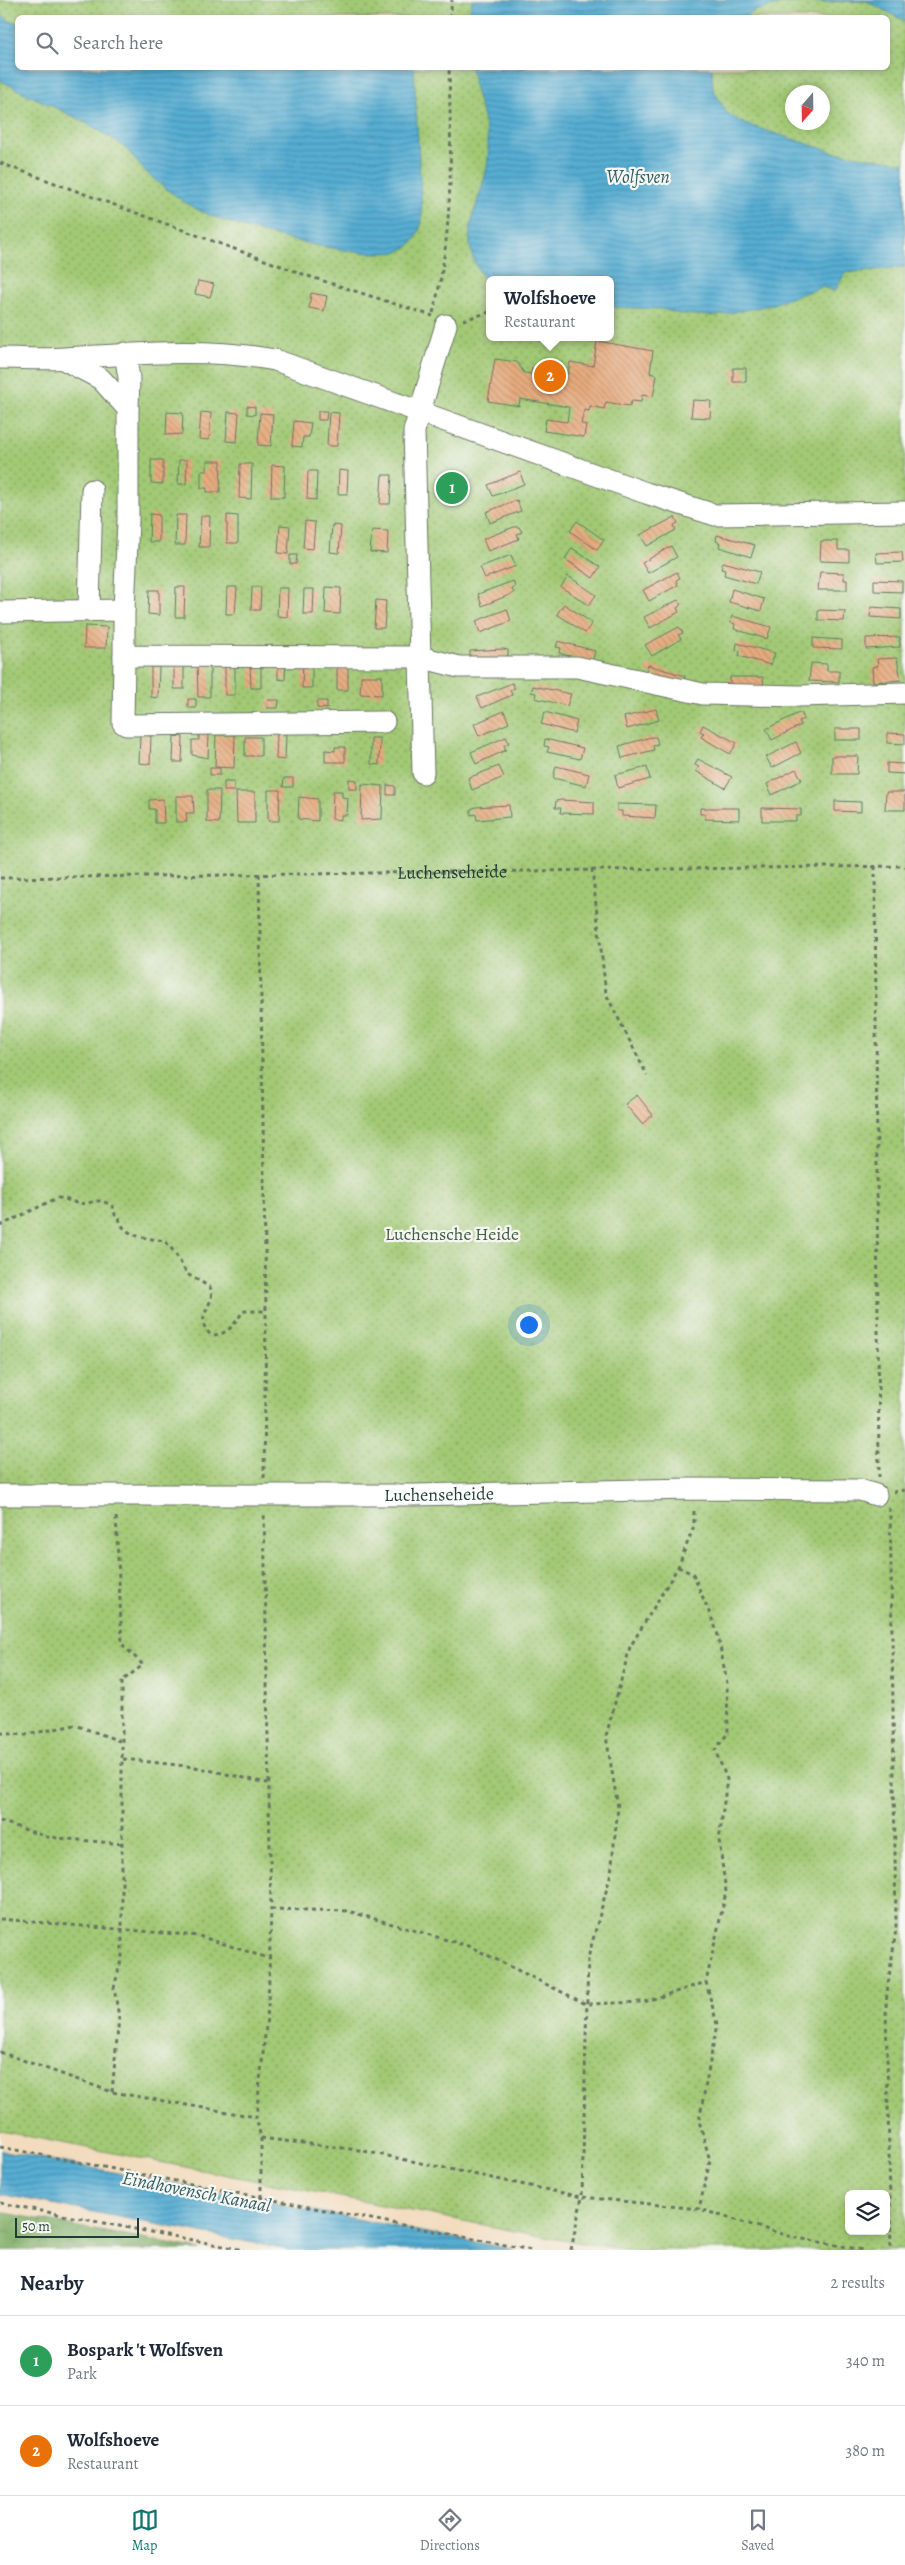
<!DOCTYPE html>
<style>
body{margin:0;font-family:Alegreya,serif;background:#f2f2f3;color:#1f2937}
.controls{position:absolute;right:15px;bottom:15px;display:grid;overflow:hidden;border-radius:8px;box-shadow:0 2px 8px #0003}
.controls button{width:45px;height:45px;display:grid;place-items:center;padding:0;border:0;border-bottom:1px solid #e0e1e3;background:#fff;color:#1f2937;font:25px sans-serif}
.compass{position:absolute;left:785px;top:85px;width:45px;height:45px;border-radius:50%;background:#fff;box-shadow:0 2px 8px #0003;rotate:200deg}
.scale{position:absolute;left:15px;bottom:12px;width:124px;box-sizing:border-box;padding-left:5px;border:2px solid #1f3d34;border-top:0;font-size:14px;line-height:18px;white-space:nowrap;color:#1f3d34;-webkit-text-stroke:4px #f6f6f2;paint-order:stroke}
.you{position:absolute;left:528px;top:1324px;width:18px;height:18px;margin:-12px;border:4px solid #fff;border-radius:50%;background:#1a73e8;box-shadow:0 0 0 8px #1a73e833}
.badge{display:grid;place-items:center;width:32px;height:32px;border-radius:50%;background:#0f766e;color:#fff;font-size:16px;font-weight:700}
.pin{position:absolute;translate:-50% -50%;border:2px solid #fff;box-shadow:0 1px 5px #0006}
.popup{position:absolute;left:486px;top:276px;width:128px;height:65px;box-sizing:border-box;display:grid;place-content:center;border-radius:8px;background:#fff;filter:drop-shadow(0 1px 4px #0005);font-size:16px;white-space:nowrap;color:#747a83}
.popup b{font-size:19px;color:#1f2937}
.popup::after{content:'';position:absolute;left:50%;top:100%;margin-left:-10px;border:10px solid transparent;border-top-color:#fff}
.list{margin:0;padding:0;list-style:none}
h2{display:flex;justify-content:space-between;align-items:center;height:65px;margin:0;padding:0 20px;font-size:21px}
h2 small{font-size:16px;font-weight:400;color:#747a83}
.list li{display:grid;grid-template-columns:32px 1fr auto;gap:15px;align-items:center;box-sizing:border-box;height:90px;padding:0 20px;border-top:1px solid #e0e1e3}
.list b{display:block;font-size:19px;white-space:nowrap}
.list p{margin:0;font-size:16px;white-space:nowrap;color:#747a83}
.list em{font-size:16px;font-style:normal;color:#747a83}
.icon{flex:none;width:28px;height:28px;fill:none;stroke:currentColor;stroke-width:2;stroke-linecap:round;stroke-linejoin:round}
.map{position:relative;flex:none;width:905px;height:2250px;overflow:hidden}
.search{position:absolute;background:#fff;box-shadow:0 2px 8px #0003;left:15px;right:15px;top:15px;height:55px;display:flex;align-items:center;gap:12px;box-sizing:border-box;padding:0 18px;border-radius:8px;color:#747a83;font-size:19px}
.sheet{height:245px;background:#fff}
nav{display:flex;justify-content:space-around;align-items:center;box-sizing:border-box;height:70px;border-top:1px solid #e0e1e3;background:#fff;font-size:14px;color:#747a83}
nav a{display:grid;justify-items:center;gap:2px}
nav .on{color:#0f766e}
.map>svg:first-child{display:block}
.forest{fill:url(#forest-crowns);stroke:#50754d}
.park{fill:url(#park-dots);stroke:#608354;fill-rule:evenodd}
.water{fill:url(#water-rules);stroke:#3a7584}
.building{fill:url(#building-back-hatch)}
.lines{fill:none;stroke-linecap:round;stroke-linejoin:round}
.minor-casing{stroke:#697564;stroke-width:23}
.path{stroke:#697564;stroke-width:3;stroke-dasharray:4 4;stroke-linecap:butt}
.minor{stroke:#fff;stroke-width:21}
.labels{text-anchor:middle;stroke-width:4.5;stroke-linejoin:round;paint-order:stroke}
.street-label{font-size:18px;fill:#1f3d34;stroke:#f6f6f2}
.park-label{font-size:18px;fill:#406044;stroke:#f6f6f2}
.water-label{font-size:19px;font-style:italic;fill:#305f64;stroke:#f6f6f2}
</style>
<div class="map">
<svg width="905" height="2250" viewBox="0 0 905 2250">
<defs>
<pattern id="forest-crowns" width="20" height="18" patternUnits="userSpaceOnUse" patternTransform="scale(1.25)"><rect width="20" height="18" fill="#81ad66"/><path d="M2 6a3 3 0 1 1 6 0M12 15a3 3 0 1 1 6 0" fill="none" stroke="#698e55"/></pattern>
<pattern id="park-dots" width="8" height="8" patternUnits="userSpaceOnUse" patternTransform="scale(1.25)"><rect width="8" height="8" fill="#a2c974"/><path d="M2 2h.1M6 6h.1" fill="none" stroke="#83a460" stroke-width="1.8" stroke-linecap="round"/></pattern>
<pattern id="water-rules" width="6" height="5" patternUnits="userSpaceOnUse" patternTransform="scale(1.25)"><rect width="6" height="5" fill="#56add3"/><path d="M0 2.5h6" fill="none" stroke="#478eac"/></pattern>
<pattern id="building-back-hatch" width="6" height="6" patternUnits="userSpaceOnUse" patternTransform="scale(1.25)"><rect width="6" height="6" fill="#e8ac7f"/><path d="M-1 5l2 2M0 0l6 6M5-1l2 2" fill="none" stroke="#bb8d69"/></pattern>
</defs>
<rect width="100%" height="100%" fill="#f6f6f2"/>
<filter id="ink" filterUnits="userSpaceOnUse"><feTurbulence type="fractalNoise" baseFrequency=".02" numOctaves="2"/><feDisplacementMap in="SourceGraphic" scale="10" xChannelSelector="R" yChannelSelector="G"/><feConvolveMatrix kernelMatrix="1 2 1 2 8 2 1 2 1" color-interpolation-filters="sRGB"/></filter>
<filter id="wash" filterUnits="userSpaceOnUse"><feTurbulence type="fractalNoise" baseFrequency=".0096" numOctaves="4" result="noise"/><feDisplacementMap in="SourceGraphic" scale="20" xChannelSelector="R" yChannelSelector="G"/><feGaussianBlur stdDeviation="1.12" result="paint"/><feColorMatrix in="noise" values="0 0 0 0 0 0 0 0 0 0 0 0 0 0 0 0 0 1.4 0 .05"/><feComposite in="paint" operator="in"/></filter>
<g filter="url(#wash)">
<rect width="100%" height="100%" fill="#f3dcbe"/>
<path class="forest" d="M 0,2212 L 200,2250 L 0,2250 Z"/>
<path class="park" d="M 0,0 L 905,0 L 905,2250 L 630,2250 L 556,2239 L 0,2131 ZM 18,18 L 888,18 L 888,68 L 18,68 ZM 792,92 L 822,92 L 822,122 L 792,122 ZM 490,280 L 610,280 L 610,337 L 490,337 ZM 849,2194 L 886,2194 L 886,2231 L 849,2231 Z"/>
<path class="water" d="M 472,0 L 905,0 L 905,21 L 866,1 L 785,3 L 754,11 L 743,18 L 469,17 Z
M 0,13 L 7,20 L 17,23 L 18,68 L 414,68 L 422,216 C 422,231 412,250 395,252 C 352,259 222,227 186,203 C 171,193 156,182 144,170 C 137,163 131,153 124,147 C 86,118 41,103 0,80 Z
M 471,68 L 712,68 L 713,89 L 726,112 L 742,123 L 833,152 L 905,163 L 905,267 L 845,273 L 835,291 L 822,287 L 770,305 L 715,316 L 679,314 L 662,309 L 610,307 L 610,280 L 490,280 L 490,286 C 443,231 493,199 488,142 C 485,117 474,93 471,68 Z
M 0,2150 L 51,2160 L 516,2250 L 289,2250 L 0,2194 Z"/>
<g id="blocks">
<path class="building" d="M 198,281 L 214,284 L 210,297 L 195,294 Z
M 311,293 L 327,296 L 324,311 L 309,308 Z
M 597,341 L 653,351 L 650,373 L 657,375 L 653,397 L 642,395 L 641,402 L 632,401 L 629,406 L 606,402 L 604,409 L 590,406 L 589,411 L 584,410 L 581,424 L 586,425 L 584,437 L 544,431 L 546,419 L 567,422 L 569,407 L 520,399 L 519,406 L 488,401 L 495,359 L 517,362 L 524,373 L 531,374 L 532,368 L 568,374 L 570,362 L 593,366 Z
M 733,368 L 746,368 L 746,382 L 733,382 Z
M 693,400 L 711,401 L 710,418 L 691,417 Z
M 247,406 L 255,407 L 255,415 L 247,414 Z
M 318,411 L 327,411 L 326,420 L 318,420 Z
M 167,412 L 183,413 L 182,434 L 166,435 Z
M 201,412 L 211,413 L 209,440 L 199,439 Z
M 228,412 L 239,413 L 237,442 L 226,441 Z
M 329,412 L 339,413 L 337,446 L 327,446 Z
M 260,413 L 273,414 L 271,446 L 258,445 Z
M 294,421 L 311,423 L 309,437 L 303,437 L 302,447 L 292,446 Z
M 151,460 L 163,460 L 163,484 L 151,483 Z
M 179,460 L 187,460 L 186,484 L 178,484 Z
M 207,461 L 221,461 L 220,492 L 207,492 L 207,488 L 201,488 L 201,471 L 207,471 Z
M 240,464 L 252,464 L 251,499 L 239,498 Z
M 272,465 L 285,466 L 284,497 L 271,497 Z
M 339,470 L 348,471 L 347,494 L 338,494 Z
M 308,471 L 317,471 L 316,500 L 307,499 Z
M 520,472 L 524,484 L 493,496 L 488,485 Z
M 382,475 L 392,475 L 390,504 L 380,504 Z
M 517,500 L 521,511 L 490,523 L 486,512 Z
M 150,514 L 159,515 L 159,542 L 149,542 Z
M 176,515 L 186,515 L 185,545 L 175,545 Z
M 227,515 L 238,516 L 238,543 L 227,543 Z
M 201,516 L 210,516 L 209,547 L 199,547 Z
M 675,517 L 678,523 L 674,525 L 676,530 L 647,546 L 640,535 Z
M 305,521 L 315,522 L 313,549 L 303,548 Z
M 577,521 L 604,540 L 597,550 L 570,531 Z
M 280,525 L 290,526 L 288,554 L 278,553 Z
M 332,525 L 341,526 L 339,553 L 330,552 Z
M 514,527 L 519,527 L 522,532 L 517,534 L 519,539 L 488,551 L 483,539 Z
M 372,530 L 388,531 L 387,553 L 370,552 Z
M 717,535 L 755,545 L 751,557 L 719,547 L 720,543 L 716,541 Z
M 821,541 L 838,541 L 838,550 L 849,550 L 849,562 L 820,561 Z
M 671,546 L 677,557 L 648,573 L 642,563 Z
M 572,548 L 600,567 L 593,578 L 565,559 Z
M 902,552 L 903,562 L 877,563 L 876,553 Z
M 290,555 L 297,555 L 296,564 L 290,564 Z
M 511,555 L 516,566 L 485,578 L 480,567 Z
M 723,562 L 760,572 L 756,584 L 724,575 L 725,570 L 721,569 Z
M 677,572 L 680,578 L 676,580 L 678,585 L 649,601 L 643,590 Z
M 820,572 L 844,573 L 844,580 L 847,580 L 847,590 L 818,590 Z
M 568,576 L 596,595 L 589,605 L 561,587 Z
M 874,580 L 902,581 L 902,592 L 874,591 Z
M 513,581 L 515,587 L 512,589 L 514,593 L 482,606 L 478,594 Z
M 176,587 L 185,587 L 184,617 L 175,617 Z
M 227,587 L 237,587 L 235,614 L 226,614 Z
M 252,587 L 261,587 L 260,610 L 251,610 Z
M 326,587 L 341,588 L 340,614 L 325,613 Z
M 278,588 L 288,588 L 287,617 L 277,616 Z
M 304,589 L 314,589 L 313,614 L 303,614 Z
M 732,589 L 764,599 L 761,611 L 729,602 Z
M 149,590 L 159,590 L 159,615 L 148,614 Z
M 376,600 L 386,601 L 384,628 L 374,628 Z
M 678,600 L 681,605 L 677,608 L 679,612 L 650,628 L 644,617 Z
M 564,604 L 592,623 L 585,633 L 557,614 Z
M 871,607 L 901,609 L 901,619 L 870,617 Z
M 507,609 L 511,621 L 480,633 L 476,621 Z
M 818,610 L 845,611 L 844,621 L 818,620 Z
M 732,616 L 771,627 L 767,639 L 734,629 L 735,624 L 730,622 Z
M 85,626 L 107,627 L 106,648 L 84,648 Z
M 679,627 L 683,633 L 678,635 L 681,639 L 652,656 L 645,645 Z
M 900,637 L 900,647 L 866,649 L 866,638 Z
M 813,638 L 842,640 L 842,649 L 813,648 Z
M 558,641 L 595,651 L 592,663 L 559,653 L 561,648 L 556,647 Z
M 737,643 L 775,653 L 771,665 L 739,656 L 740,651 L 736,650 Z
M 503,649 L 508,650 L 508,656 L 470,663 L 470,651 Z
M 897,658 L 901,680 L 873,682 L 872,667 L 878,666 L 877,659 Z
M 278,659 L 286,659 L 285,680 L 278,679 Z
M 303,660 L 312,660 L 312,688 L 302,688 Z
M 197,661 L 210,661 L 210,697 L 198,697 Z
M 337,661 L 348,661 L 348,690 L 337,690 Z
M 250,662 L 261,662 L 261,688 L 251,688 Z
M 811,663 L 827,664 L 827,671 L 839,671 L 839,682 L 809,681 Z
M 174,665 L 184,665 L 184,689 L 174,689 Z
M 225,665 L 235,665 L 235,695 L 225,695 Z
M 648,665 L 685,676 L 681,688 L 646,672 Z
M 151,667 L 159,667 L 158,698 L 151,697 Z
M 361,676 L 382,676 L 382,695 L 360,694 Z
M 730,677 L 763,677 L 764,690 L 730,690 Z
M 512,683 L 515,688 L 510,690 L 512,695 L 482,708 L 477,697 Z
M 533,686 L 571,694 L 567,706 L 535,698 L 536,693 L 531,692 Z
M 188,699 L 196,699 L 196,708 L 188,708 Z
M 268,700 L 279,700 L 278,708 L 267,708 Z
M 317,701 L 327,701 L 327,709 L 317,708 Z
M 656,709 L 659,720 L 627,729 L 624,717 Z
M 504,711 L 509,723 L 479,736 L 474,724 Z
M 545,712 L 577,721 L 574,733 L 541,724 Z
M 801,712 L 804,719 L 799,721 L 801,725 L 772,740 L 766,729 Z
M 703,725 L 737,743 L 730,754 L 701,737 L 704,733 L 700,731 Z
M 835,729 L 861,729 L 861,740 L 835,740 Z
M 887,733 L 905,734 L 905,744 L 887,743 Z
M 199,734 L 209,735 L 208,758 L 192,755 L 192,740 L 199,740 Z
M 277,734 L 286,734 L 285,760 L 276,759 Z
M 140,735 L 151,736 L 150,764 L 139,763 Z
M 216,735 L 235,735 L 234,768 L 215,767 Z
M 174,736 L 183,737 L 182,762 L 173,762 Z
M 245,737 L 261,737 L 261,756 L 245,756 Z
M 506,737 L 509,743 L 504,745 L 506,750 L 476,764 L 471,752 Z
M 651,737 L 656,737 L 658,744 L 653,745 L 654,750 L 622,758 L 619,746 Z
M 371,738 L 380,738 L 379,765 L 371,764 Z
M 545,739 L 583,748 L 580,759 L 547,752 L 549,747 L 544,746 Z
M 796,742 L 801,753 L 772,768 L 766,757 Z
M 335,747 L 345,747 L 345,762 L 325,762 L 325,750 L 335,751 Z
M 832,756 L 858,756 L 857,774 L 832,774 Z
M 698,759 L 732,777 L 725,788 L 696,771 L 699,767 L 695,765 Z
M 887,763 L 905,764 L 905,774 L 887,773 Z
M 499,766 L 504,777 L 472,790 L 468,778 Z
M 556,766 L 589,774 L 586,786 L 553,778 Z
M 647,767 L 650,779 L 618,788 L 615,775 Z
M 210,768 L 220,768 L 220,775 L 210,775 Z
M 796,769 L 802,780 L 772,795 L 767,784 Z
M 284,778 L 293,778 L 293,787 L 283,787 Z
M 349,779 L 357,780 L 357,789 L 349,789 Z
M 224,782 L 234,782 L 234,791 L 224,791 Z
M 362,784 L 383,786 L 382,819 L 361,820 Z
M 387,785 L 395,786 L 395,795 L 387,795 Z
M 207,790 L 220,790 L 219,823 L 207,822 Z
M 268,790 L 280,790 L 279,821 L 268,821 Z
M 333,791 L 342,791 L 342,797 L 348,798 L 347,815 L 341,815 L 341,820 L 332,819 Z
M 236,792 L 255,792 L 255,823 L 237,823 Z
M 886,792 L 905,792 L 905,810 L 885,810 Z
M 176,796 L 193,796 L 194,813 L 186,813 L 187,822 L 176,822 Z
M 299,797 L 318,799 L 318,821 L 298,819 Z
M 163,799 L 164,823 L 155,823 L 155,809 L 149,809 L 149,800 Z
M 561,800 L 594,802 L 594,814 L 560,813 L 561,808 L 555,808 L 556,801 Z
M 835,801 L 861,802 L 861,812 L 835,811 Z
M 617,804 L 656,805 L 655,818 L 622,816 L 622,811 L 617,811 Z
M 509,805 L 510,817 L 477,820 L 476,814 L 471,815 L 471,809 L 476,807 Z
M 700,808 L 739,808 L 739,820 L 705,819 L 705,814 L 700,814 Z
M 762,808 L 801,809 L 801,816 L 796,816 L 796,821 L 762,821 Z
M 637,1095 L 653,1115 L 642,1124 L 625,1104 Z"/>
</g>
</g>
<g filter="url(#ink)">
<use href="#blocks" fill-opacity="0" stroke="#697564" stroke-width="1"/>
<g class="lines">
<defs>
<g id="minor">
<path d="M 125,353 L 129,378 L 128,409"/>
<path d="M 0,358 C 22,358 44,360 65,358 C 135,354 205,347 275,360 L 646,493 L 715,515 L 905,512"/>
<path d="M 63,359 L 101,379 L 128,409 L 128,521 L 124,610"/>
<path d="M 89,611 L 92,490"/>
<path d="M 0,612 L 124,610 L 124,656 L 420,657 L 459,667 L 577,667 L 703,694 L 799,696 L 905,693"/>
<path d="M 124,656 L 123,723 L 126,725 L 384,722"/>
<path d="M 423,773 L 414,431 L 446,325"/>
<path id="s2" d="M 0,1495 L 414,1495 L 691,1489 L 860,1490 L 876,1495"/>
</g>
</defs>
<use href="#minor" class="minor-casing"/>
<g class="path">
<path d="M 450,18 L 452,0"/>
<path d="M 0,163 L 311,277 L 433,316"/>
<path d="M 433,313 C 454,233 451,149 449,68"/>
<path d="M 463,320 L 490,312"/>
<path d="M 875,866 L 879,1477"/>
<path d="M 592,869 L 606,994 L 647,1075"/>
<path d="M 259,874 L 266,1311 L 264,1478"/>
<path id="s1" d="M 0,878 L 905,866"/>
<path d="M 0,1226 L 57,1198 C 65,1198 69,1201 77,1203 C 93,1206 94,1195 113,1206 L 115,1215 L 119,1217 C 122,1238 149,1238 165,1241 L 175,1253 L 187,1274 L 210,1287 C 218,1305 191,1317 211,1335 C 227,1336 235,1324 243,1311 L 266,1311"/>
<path d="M 893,1492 L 905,1490"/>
<path d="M 888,1508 L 890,1512 L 891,1565 L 896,1925 C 894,1953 887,1979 886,2008 L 891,2250"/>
<path d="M 678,1567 L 693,1574 L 717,1631 L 727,1683 L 728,1733 L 715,1750 L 727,1779 L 719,1840 L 726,1892 L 706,1982 L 717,2024 L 699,2121 L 710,2161 L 699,2209"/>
<path d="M 0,1733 L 25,1735 L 75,1725 L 120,1741"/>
<path d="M 123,1759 L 195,1767 L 267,1783"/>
<path d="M 0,1821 L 47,1837 L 123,1844"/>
<path d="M 271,1909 L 348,1911 L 471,1947 L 586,2004 L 644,2002 L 706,1982"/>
<path d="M 0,1919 L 199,1936 L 268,1958"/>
<path d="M 0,2052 L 112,2092 L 256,2117"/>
<path d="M 112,2092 L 119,2017 L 114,1988 L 122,1956 L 122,1681 L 143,1665 L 122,1644 L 116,1514"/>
<path d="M 261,2138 L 359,2150 L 582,2197 L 699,2209 L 792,2237 L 863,2250"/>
<path d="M 0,2147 L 531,2250"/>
<path d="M 261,2198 L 261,2138 L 256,2117 L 268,2008 L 271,1909 L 264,1512"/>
<path d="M 0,2203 L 244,2250"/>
<path d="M 571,2250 L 582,2197 L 588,1958 L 611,1873 L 618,1807 L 606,1736 L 630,1647 L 678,1567 L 694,1526 L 694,1507"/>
</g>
<use href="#minor" class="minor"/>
</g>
</g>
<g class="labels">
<g class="street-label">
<text dy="6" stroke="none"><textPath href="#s1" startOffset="452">Luchenseheide</textPath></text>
<text dy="6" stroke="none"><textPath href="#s2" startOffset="439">Luchenseheide</textPath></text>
</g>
<g class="park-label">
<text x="452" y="1240">Luchensche Heide</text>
</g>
<g class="water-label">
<text x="638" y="183">Wolfsven</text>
<text transform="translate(197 2191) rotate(11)" y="7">Eindhovensch Kanaal</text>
</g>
</g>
</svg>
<div class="controls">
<button><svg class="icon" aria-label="layers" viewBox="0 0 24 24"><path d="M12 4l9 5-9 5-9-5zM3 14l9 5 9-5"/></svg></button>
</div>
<svg class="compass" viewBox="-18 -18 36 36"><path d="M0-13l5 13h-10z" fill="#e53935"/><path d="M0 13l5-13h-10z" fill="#747a83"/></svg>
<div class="scale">50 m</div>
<div class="you"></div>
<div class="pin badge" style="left:452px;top:488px;background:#2e9e5b">1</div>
<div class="pin badge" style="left:550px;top:376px;background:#e8710a">2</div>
<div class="popup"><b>Wolfshoeve</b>Restaurant</div>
<div class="search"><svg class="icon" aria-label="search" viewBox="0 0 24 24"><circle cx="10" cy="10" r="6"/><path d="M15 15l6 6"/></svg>Search here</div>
</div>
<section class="sheet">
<h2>Nearby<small>2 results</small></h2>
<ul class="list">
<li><span class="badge" style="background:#2e9e5b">1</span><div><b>Bospark 't Wolfsven</b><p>Park</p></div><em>340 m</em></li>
<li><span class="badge" style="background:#e8710a">2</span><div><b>Wolfshoeve</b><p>Restaurant</p></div><em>380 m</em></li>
</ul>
</section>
<nav>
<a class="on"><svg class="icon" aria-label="map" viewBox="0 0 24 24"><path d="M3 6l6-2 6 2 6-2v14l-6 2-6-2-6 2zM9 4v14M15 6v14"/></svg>Map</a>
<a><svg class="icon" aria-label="directions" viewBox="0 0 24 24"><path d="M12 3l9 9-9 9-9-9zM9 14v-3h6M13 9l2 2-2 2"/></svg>Directions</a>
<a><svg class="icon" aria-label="saved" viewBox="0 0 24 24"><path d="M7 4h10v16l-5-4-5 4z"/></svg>Saved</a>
</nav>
